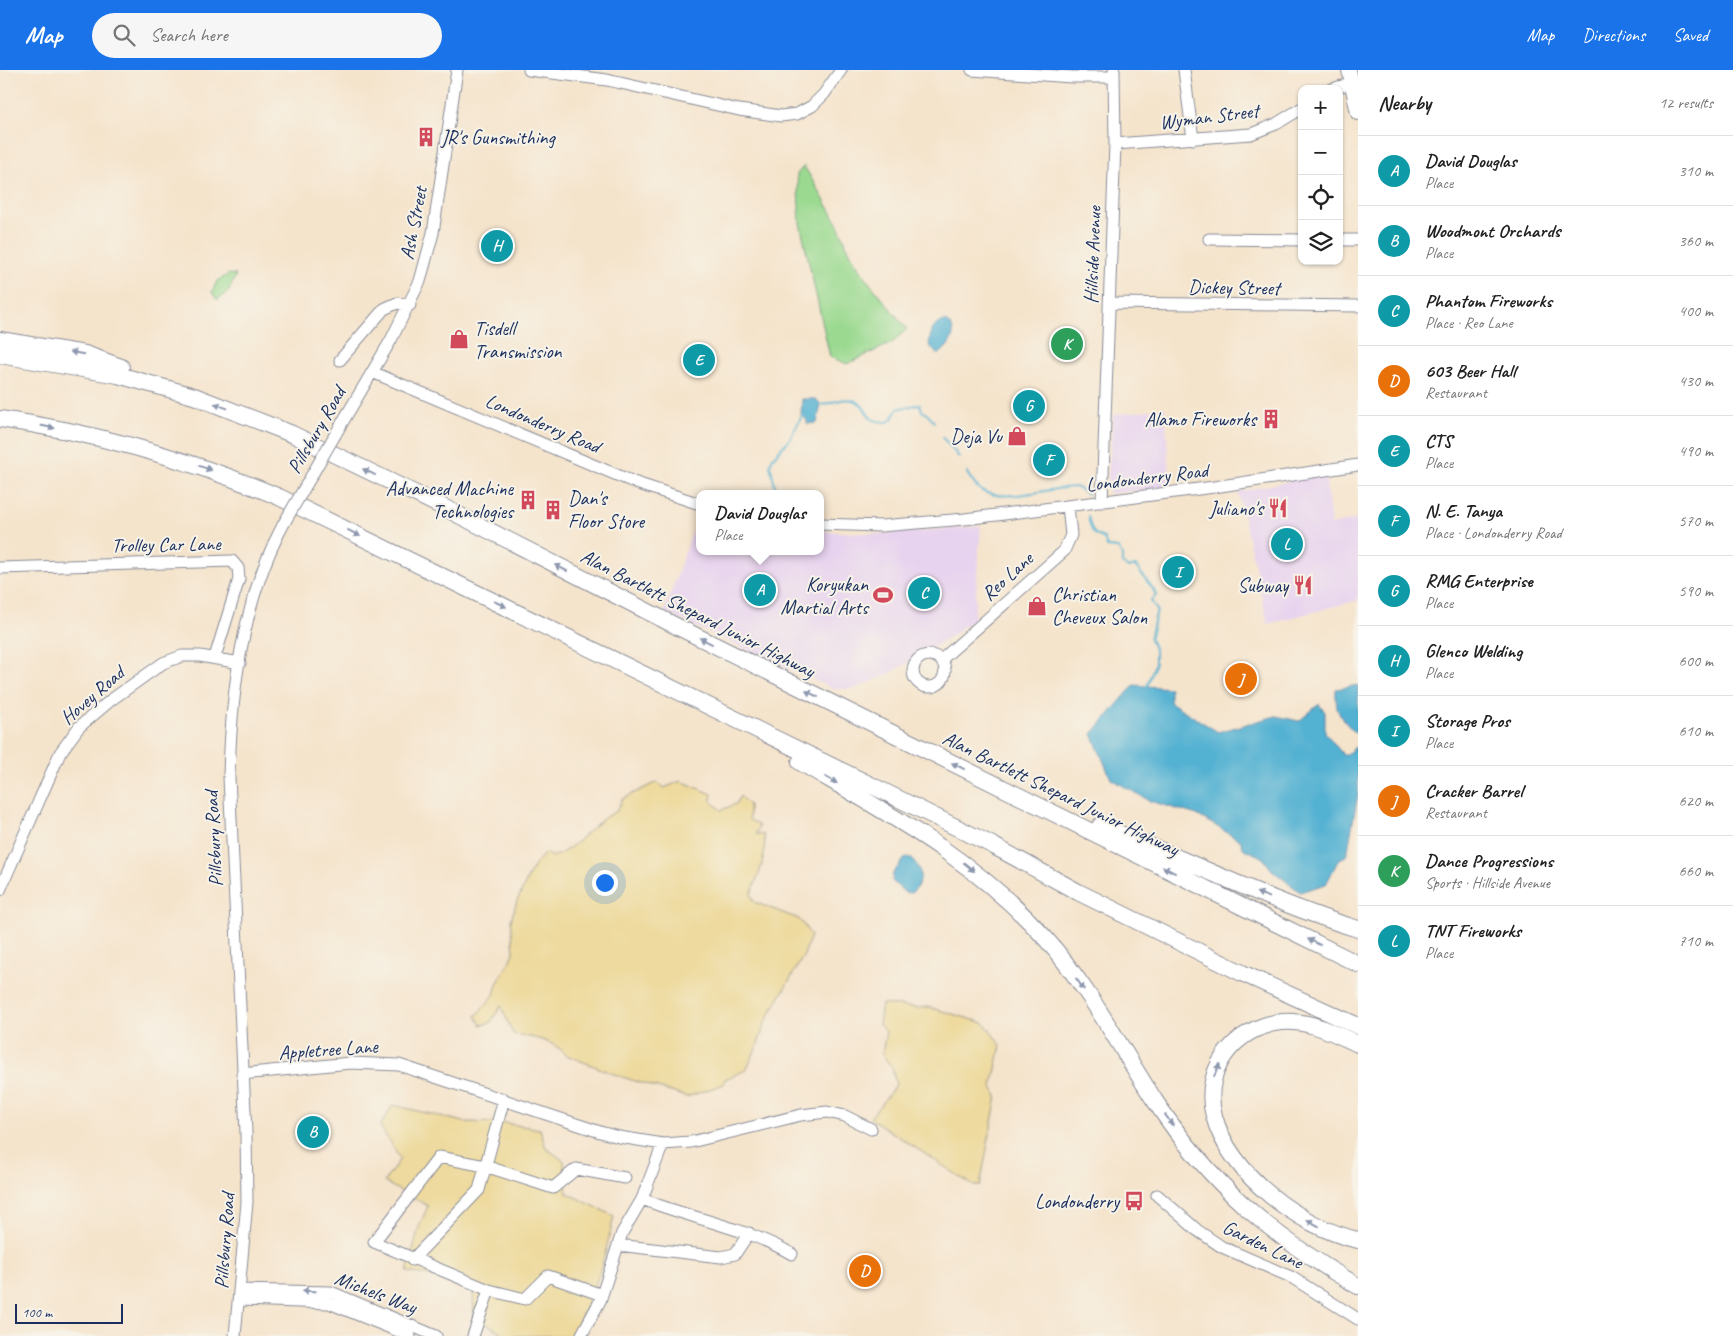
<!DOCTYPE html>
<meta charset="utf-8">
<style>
body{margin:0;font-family:Caveat,sans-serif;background:#f6f6f6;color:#222}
.controls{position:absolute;right:15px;top:15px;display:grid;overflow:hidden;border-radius:10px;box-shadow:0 1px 4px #0004}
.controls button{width:45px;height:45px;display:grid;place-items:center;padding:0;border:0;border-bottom:1px solid #e0e0e0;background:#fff;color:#222;font:25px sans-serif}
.scale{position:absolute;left:15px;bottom:12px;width:108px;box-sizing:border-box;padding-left:5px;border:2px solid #1b2f5e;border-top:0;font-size:14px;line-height:18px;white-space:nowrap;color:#1b2f5e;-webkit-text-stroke:4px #f7f3e8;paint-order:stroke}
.you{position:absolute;left:604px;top:812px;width:18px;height:18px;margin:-12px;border:4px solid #fff;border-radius:50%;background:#1a73e8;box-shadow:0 0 0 8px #1a73e833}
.badge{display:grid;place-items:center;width:32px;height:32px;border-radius:50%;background:#1a73e8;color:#fff;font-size:16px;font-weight:700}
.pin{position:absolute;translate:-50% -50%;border:2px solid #fff;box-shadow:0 1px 5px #0006}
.popup{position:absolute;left:696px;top:420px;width:128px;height:65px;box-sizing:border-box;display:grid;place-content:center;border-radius:10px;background:#fff;filter:drop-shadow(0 1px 4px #0005);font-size:16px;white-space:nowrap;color:#767676}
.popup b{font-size:19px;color:#222}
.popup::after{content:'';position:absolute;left:50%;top:100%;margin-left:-10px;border:10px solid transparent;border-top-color:#fff}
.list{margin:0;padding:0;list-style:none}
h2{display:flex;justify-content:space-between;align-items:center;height:65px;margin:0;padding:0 20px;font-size:21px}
h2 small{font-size:16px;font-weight:400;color:#767676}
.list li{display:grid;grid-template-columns:32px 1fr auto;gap:15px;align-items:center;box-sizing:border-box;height:70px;padding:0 20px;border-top:1px solid #e0e0e0}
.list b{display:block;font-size:19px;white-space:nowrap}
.list p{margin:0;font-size:16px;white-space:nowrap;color:#767676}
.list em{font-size:16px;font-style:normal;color:#767676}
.icon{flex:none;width:28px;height:28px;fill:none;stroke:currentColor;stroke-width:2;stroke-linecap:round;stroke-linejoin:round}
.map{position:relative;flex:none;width:1358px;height:1266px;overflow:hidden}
header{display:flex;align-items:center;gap:30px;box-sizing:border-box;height:70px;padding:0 25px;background:#1a73e8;color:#fff}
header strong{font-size:24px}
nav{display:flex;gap:28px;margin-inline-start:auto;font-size:18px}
.search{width:350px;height:45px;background:#f6f6f6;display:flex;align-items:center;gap:12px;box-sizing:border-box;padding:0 18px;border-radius:28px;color:#767676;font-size:19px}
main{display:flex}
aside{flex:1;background:#fff}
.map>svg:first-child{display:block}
.built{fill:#e7d2ef}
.green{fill:#9ad98f;stroke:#5a8476}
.sand{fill:#eeda9e;stroke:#84847e}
.water{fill:#53b1d2;stroke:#377098}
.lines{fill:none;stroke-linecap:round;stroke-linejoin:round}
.stream{stroke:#53b1d2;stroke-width:2}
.minor-casing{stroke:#888a95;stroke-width:13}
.major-casing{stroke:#888a95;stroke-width:16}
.highway-casing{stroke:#888a95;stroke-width:18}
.minor{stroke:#fff;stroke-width:11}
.major{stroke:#fff;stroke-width:14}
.highway{stroke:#fff;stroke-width:16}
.minor-bridge-casing{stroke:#888a95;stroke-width:13;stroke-linecap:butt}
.minor-bridge{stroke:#fff;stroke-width:11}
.oneway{fill:#8d97ae}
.labels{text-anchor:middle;stroke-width:4;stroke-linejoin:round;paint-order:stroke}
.street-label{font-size:20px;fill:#1b2f5e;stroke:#f7f3e8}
.poi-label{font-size:20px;fill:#1b2f5e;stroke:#f7f3e8;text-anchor:end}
</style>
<header>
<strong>Map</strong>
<div class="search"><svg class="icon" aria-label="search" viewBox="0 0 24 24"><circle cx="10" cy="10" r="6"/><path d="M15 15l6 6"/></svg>Search here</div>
<nav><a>Map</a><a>Directions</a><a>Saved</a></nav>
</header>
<main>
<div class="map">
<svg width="1358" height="1266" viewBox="0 0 1358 1266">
<rect width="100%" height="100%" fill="#f7f3e8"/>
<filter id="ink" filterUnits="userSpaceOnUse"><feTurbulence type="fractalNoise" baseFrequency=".02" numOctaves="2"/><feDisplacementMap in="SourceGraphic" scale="10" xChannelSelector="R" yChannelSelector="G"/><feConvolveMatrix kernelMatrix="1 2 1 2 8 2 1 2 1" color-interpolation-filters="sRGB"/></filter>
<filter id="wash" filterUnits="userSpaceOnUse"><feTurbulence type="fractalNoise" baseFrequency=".0096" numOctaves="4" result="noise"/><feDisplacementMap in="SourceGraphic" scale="20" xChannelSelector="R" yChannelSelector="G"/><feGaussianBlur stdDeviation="1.12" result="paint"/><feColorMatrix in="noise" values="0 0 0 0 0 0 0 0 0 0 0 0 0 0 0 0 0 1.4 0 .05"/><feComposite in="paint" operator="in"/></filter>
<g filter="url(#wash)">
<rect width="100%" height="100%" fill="#f5e4cc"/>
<path class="built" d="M 1165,338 L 1170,416 L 1109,424 L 1108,406 L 1113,345 Z
M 1325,404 L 1331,455 L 1358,449 L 1358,530 L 1268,554 L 1238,422 Z
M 699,443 L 700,481 L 820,481 L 820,461 L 880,464 L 981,456 L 974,549 L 945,570 L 887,605 L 853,619 L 834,619 L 664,542 Z"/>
<path class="green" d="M 804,96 L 835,148 L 851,185 L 867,210 L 907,259 L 892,273 L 847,294 L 830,287 L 800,153 L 797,104 Z
M 229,204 L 236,205 L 229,221 L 217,230 L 212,222 L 217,211 Z"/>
<path class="sand" d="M 681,711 L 712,724 L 711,731 L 721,740 L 736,734 L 740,726 L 749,735 L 749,749 L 759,756 L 756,764 L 764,765 C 767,787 759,804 751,824 L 754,832 L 799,849 L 811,865 L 804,885 L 766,951 L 756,979 L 746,1000 L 725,1009 L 724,1014 L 687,1027 L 619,1006 L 566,985 C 554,970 531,967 513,964 L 501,936 L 490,953 L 481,955 L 476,946 L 494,925 L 497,914 L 509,892 L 514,881 L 511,850 L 517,831 L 533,797 L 545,783 L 552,787 C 578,779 592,751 617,741 L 622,729 L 657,712 L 664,718 Z
M 882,934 L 918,938 L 928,937 L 984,953 L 1001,975 L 992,1017 L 997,1026 L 980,1116 L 974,1116 L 870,1048 L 896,1015 L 892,998 L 882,984 L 886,962 L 879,955 Z
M 393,1035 L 464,1052 L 504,1053 L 540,1059 L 546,1078 L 564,1091 L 567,1123 L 614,1146 C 604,1191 595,1226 570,1266 L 508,1266 L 474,1247 L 473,1217 L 466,1211 L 407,1202 L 420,1154 L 428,1136 L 384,1112 L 400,1089 L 380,1056 Z"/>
<path class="water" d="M 945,251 C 962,260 949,277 938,285 L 929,275 C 931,262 932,254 945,251 Z
M 802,329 L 816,329 L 821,335 L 817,353 L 807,354 L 807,350 L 801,345 Z
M 1134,615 L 1170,618 L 1170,632 L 1218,662 L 1276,646 L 1299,651 L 1319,634 L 1325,642 L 1325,662 L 1344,686 L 1358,675 L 1358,724 L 1347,785 L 1338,791 L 1326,814 L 1300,822 L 1272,800 L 1262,787 L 1244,779 L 1240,770 L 1197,745 L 1150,731 L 1111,709 L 1092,664 Z
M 1358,615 L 1358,666 C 1341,647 1335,646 1336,619 Z
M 906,787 L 912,789 C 923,800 924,813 911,823 L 904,822 L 892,811 L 893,803 Z"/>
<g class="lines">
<path class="stream" d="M 821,335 C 831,334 846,326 856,331 C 871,339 862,352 888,352 L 893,348 L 897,339 L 920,334 L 922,341 L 929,345 L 934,352
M 943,368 L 959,387
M 967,403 C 971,409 975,417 982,421 C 1007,433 1050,417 1076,417 L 1087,424
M 777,424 L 770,395 L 773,387 L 789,370 L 803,344
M 1088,446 C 1090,457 1092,466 1104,468 L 1107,477 L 1118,478 L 1122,485 L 1122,493 L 1128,498 L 1136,496 C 1142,507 1152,514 1156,525 L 1151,531 L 1157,540 L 1150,569 L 1155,581 L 1155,593 L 1147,617"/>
</g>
</g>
<g filter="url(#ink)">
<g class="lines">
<defs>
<path id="minor" d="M 529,0 L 607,10 L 739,40 L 781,46 L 797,44 L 812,36 L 824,24 L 841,0
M 972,0 L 1072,7 L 1114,7
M 1184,0 L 1193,69
M 1332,19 L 1352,13
M 1115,74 L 1251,64 L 1276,54 L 1302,38
M 1209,169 L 1302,170
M 1339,170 L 1358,170
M 1109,233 L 1358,236
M 340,290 L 384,239 L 397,233 L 410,235
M 372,302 L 636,413 L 700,434
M 335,365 L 391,270 L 420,211 L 433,163 L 457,0
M 1102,432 L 1115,74 L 1114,0
M 820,454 L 881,456 L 965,449 L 1214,417 L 1358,395
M 0,498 L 232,491 L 238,498 L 239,509 L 215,587
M913 601a16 16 0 1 1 32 0a16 16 0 1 1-32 0Z
M 941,590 L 1064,481 L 1071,465 L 1068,436
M 0,820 L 60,683 L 79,657 L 111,630 L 163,593 L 182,586 L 200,586 L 240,593
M 242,1004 L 350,993 L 399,995 L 600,1062 L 619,1067 L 663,1074 L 691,1072 L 801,1045 L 827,1042 L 845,1046 L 871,1059
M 1157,1125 L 1197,1160 L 1222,1177 L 1291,1207 L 1358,1249
M 642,1129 C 692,1149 745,1157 792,1184
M 618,1175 L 721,1187 L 735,1184 L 749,1163
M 412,1190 L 479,1120 L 504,1029
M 240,1220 L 331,1222 L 436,1266
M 602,1225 L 548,1206 L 525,1229 L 489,1220 L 374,1172 L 439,1087 L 485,1096 L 553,1118 L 576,1099 L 625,1108
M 239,1230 L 329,1233 L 410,1266
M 235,1266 L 247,1132 L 246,1062 L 229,707 C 231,622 242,532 283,455
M 473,1266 L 489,1220
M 581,1266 L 600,1231 L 622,1163 L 642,1129 L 663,1074"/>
<path id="major" d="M 1349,0 L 1358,43"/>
<path id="highway" d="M 0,270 L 85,284 L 121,297
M 0,285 L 118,305 L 194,326 L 292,364 L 447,439 L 674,555 L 1358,894
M 0,349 C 97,363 189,389 279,427 L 885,722 L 992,775 L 1078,822 L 1242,903 L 1358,956
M 800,692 C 892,746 973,788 1046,869 C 1089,918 1120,977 1155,1031 C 1210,1114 1272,1167 1358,1216
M 1100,756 C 1187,789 1269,832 1358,859
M 1358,974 C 1338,965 1316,953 1293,952 C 1243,949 1200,995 1214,1046 C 1229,1104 1301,1158 1358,1170"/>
</defs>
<use href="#minor" class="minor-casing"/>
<use href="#major" class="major-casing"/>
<use href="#highway" class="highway-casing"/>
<use href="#minor" class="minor"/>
<use href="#major" class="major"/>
<use href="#highway" class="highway"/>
<defs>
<path id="minor-bridge" d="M 283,455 L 335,365"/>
</defs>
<use href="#minor-bridge" class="minor-bridge-casing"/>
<use href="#minor-bridge" class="minor-bridge"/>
</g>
<defs><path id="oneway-solid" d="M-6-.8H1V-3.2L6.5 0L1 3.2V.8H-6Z" transform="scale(1.25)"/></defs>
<g class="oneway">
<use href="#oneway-solid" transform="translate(77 283) rotate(-169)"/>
<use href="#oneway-solid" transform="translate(221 336) rotate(-160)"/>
<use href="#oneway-solid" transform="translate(48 357) rotate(11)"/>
<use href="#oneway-solid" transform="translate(205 398) rotate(20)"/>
<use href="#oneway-solid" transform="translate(369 402) rotate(-154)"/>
<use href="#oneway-solid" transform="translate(354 463) rotate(27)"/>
<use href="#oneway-solid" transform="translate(561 498) rotate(-153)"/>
<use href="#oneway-solid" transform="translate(500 534) rotate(25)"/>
<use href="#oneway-solid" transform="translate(706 571) rotate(-154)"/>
<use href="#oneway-solid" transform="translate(812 624) rotate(-154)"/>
<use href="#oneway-solid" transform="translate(958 696) rotate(-154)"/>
<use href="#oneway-solid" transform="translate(831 710) rotate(30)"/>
<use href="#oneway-solid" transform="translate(969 797) rotate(40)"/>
<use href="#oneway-solid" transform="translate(1169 800) rotate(-154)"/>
<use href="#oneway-solid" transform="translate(1263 825) rotate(-159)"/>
<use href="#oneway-solid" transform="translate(1314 872) rotate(-154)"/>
<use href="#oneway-solid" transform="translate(1080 914) rotate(55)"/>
<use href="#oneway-solid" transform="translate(1217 1000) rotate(-66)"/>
<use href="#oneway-solid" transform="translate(1169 1050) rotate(54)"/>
<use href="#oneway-solid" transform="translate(1313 1153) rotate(-152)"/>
<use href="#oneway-solid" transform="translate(309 1221) rotate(-179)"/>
</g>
</g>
<defs>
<symbol id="building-bare" viewBox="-9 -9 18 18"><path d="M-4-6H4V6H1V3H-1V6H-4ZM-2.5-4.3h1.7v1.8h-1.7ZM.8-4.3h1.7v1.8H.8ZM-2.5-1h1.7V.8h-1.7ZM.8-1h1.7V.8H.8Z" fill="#d1495b" stroke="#f7f3e8" stroke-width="2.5" paint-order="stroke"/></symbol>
<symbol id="shop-bare" viewBox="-9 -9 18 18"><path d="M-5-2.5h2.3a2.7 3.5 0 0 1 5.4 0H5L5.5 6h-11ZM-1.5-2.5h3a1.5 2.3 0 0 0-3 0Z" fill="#d1495b" stroke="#f7f3e8" stroke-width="2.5" paint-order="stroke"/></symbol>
<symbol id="restaurant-bare" viewBox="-9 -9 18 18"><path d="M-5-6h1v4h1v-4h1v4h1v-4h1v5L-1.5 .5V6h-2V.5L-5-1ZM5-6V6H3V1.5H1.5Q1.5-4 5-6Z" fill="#d1495b" stroke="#f7f3e8" stroke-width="2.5" paint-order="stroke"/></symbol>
<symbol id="stadium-bare" viewBox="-9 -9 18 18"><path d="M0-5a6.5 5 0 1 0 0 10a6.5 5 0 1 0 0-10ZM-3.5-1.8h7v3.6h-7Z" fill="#d1495b" stroke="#f7f3e8" stroke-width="2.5" paint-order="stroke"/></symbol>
<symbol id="bus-bare" viewBox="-9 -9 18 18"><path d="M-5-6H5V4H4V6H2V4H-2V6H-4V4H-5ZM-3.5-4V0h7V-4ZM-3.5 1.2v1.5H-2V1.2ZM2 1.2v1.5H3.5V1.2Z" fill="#d1495b" stroke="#f7f3e8" stroke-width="2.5" paint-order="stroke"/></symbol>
</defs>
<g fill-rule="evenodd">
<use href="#building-bare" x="412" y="53" width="28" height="28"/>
<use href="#shop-bare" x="445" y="255" width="28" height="28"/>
<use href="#building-bare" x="1257" y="335" width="28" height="28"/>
<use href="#shop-bare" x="1003" y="352" width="28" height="28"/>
<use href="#building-bare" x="514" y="416" width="28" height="28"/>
<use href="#restaurant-bare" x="1264" y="424" width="28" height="28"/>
<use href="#building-bare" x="539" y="426" width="28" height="28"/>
<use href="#restaurant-bare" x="1289" y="501" width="28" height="28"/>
<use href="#stadium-bare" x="869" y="511" width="28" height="28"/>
<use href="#shop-bare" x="1023" y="522" width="28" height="28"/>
<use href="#bus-bare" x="1120" y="1117" width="28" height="28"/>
</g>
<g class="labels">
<g class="street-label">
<text transform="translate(1209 46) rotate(-7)" y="7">Wyman Street</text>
<text transform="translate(413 153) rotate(-79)" y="7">Ash Street</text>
<text transform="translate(1092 185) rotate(-88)" y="7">Hillside Avenue</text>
<text transform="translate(1234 217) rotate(1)" y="7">Dickey Street</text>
<text transform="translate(543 353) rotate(23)" y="7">Londonderry Road</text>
<text transform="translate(316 360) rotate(-60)" y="7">Pillsbury Road</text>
<text transform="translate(1147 407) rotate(-7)" y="7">Londonderry Road</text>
<text transform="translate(166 474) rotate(-1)" y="7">Trolley Car Lane</text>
<text transform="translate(1007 506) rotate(-42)" y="7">Reo Lane</text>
<text transform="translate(698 543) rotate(27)" y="7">Alan Bartlett Shepard Junior Highway</text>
<text transform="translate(92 625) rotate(-41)" y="7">Hovey Road</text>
<text transform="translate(1061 723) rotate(26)" y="7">Alan Bartlett Shepard Junior Highway</text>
<text transform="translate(213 769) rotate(-93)" y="7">Pillsbury Road</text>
<text transform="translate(328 979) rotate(-4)" y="7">Appletree Lane</text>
<text transform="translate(224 1171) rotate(-86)" y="7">Pillsbury Road</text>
<text transform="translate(1263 1174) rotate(26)" y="7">Garden Lane</text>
<text transform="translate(376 1222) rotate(21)" y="7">Michels Way</text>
</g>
<g class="poi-label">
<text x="441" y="74" text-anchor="start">JR's Gunsmithing</text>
<text x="474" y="265" text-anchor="start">Tisdell<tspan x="474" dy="23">Transmission</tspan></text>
<text x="1256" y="356">Alamo Fireworks</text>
<text x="1002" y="373">Deja Vu</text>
<text x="513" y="425">Advanced Machine<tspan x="513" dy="23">Technologies</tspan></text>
<text x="568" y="435" text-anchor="start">Dan's<tspan x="568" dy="23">Floor Store</tspan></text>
<text x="1263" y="445">Juliano's</text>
<text x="868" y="521">Koryukan<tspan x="868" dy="23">Martial Arts</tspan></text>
<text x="1288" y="522">Subway</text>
<text x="1052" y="531" text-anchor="start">Christian<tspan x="1052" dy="23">Cheveux Salon</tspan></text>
<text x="1119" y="1138">Londonderry</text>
</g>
</g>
</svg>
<div class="controls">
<button>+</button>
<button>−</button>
<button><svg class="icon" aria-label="locate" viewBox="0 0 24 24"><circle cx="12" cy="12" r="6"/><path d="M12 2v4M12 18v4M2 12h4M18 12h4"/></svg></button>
<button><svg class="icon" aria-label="layers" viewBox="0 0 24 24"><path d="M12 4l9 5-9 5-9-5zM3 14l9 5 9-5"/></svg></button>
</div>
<div class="scale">100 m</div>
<div class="you"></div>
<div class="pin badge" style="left:760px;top:520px;background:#0f9aa8">A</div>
<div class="popup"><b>David Douglas</b>Place</div>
<div class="pin badge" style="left:313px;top:1062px;background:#0f9aa8">B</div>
<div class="pin badge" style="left:924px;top:523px;background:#0f9aa8">C</div>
<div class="pin badge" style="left:865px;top:1201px;background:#e8710a">D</div>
<div class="pin badge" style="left:699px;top:290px;background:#0f9aa8">E</div>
<div class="pin badge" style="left:1049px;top:390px;background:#0f9aa8">F</div>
<div class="pin badge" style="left:1029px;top:336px;background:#0f9aa8">G</div>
<div class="pin badge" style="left:497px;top:176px;background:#0f9aa8">H</div>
<div class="pin badge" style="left:1178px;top:502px;background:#0f9aa8">I</div>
<div class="pin badge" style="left:1241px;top:609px;background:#e8710a">J</div>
<div class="pin badge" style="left:1067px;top:274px;background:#2e9e5b">K</div>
<div class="pin badge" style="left:1287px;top:474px;background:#0f9aa8">L</div>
</div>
<aside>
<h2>Nearby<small>12 results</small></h2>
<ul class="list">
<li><span class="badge" style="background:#0f9aa8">A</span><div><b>David Douglas</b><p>Place</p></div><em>310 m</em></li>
<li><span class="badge" style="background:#0f9aa8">B</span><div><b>Woodmont Orchards</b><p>Place</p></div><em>360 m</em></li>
<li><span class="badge" style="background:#0f9aa8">C</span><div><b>Phantom Fireworks</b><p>Place · Reo Lane</p></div><em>400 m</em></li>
<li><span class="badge" style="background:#e8710a">D</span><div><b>603 Beer Hall</b><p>Restaurant</p></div><em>430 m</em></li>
<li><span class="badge" style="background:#0f9aa8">E</span><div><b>CTS</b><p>Place</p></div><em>490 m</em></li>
<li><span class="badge" style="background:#0f9aa8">F</span><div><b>N. E. Tanya</b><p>Place · Londonderry Road</p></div><em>570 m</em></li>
<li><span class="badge" style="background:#0f9aa8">G</span><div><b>RMG Enterprise</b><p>Place</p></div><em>590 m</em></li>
<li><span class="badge" style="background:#0f9aa8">H</span><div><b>Glenco Welding</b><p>Place</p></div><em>600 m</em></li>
<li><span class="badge" style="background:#0f9aa8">I</span><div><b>Storage Pros</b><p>Place</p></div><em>610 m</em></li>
<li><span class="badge" style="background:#e8710a">J</span><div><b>Cracker Barrel</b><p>Restaurant</p></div><em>620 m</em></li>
<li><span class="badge" style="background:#2e9e5b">K</span><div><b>Dance Progressions</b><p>Sports · Hillside Avenue</p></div><em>660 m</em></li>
<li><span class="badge" style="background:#0f9aa8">L</span><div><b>TNT Fireworks</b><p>Place</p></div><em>710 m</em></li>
</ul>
</aside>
</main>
